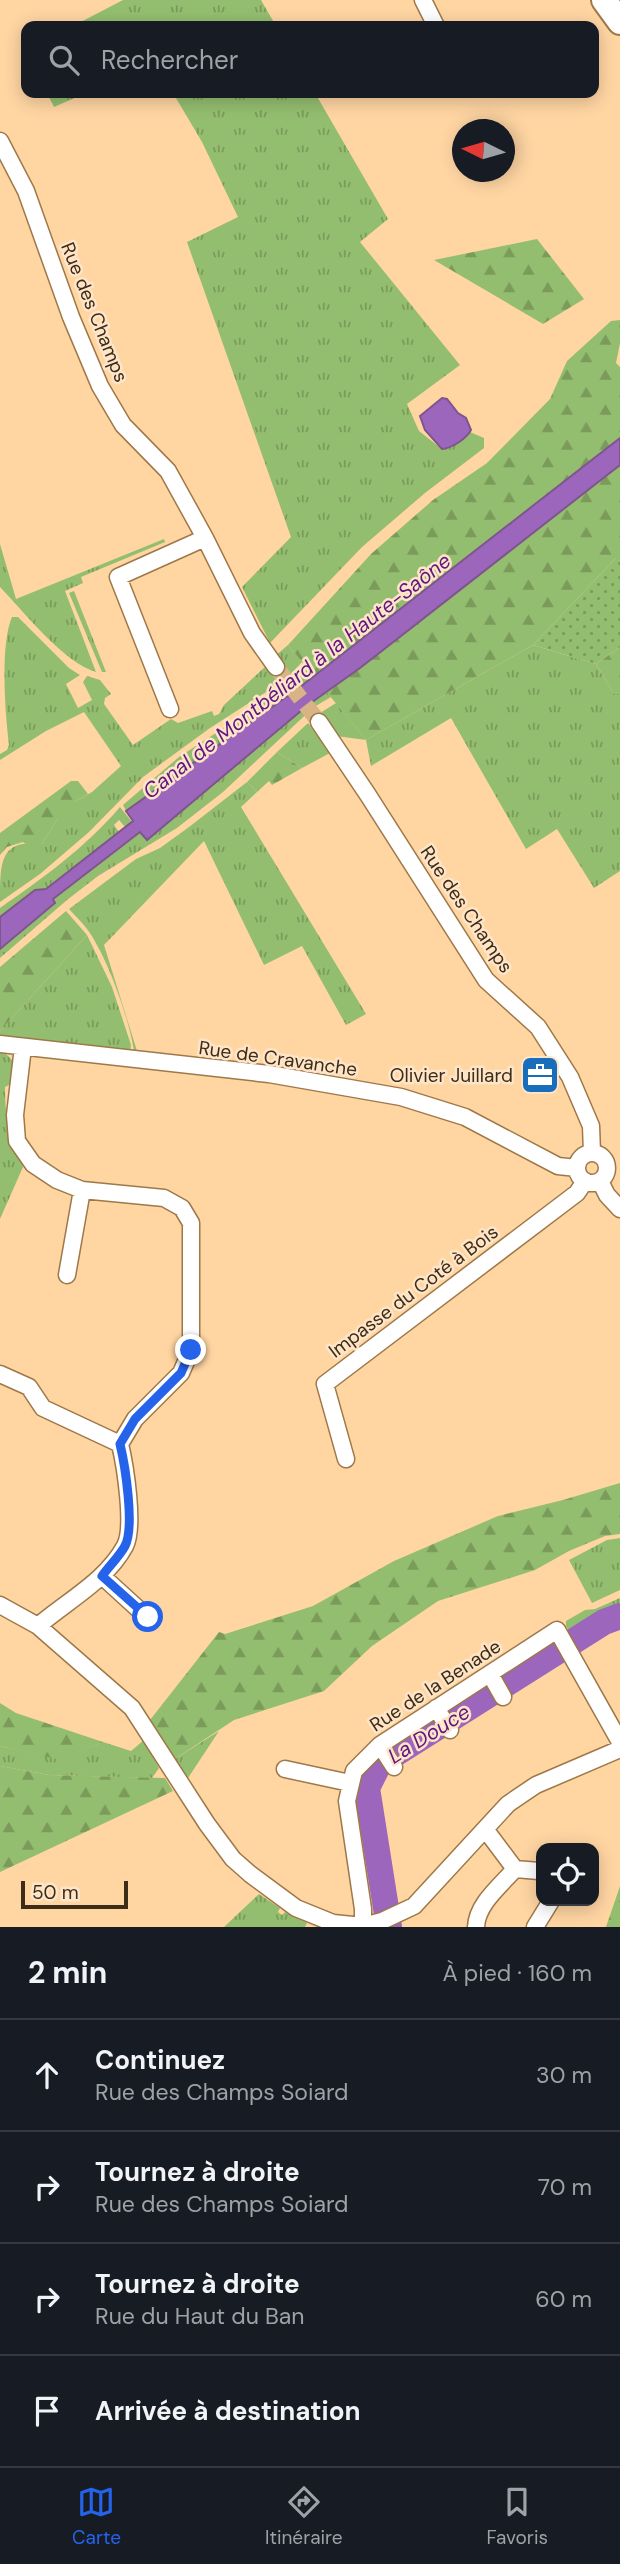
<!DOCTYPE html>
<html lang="fr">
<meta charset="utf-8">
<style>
body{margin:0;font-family:"DM Sans",sans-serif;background:#20242c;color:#f1f3f6}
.controls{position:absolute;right:21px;bottom:21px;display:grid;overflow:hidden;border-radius:14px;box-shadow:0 4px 18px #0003}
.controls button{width:63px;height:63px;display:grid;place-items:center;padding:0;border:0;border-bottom:2px solid #363941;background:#171b24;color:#f1f3f6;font:35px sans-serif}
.compass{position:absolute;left:452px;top:119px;width:63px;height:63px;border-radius:50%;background:#171b24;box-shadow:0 4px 18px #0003;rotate:275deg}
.scale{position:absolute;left:21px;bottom:18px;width:107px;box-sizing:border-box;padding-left:7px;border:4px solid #3c2c18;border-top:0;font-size:19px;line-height:24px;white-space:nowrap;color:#3c2c18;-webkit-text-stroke:5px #ffe5c8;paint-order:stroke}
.stop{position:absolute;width:21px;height:21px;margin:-16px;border:5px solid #2563eb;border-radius:50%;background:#fff}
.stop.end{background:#2563eb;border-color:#fff;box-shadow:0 2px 7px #0008}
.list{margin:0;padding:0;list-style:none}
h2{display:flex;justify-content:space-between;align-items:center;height:91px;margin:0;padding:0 28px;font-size:30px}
h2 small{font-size:23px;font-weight:400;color:#9ea1a6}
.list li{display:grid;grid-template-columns:46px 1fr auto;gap:21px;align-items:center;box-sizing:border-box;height:112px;padding:0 28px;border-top:2px solid #363941}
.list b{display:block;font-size:26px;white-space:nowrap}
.list p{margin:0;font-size:23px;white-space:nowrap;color:#9ea1a6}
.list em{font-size:23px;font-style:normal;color:#9ea1a6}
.icon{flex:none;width:38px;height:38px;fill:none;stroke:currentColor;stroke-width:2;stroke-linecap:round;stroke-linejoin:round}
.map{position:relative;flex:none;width:620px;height:1927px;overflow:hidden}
.search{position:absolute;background:#171b24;box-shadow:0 4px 18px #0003;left:21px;right:21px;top:21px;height:77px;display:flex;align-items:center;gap:18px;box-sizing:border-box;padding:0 24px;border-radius:14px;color:#9ea1a6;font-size:26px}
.sheet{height:539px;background:#171b24}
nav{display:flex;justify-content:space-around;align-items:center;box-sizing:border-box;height:98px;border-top:2px solid #363941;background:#171b24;font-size:19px;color:#9ea1a6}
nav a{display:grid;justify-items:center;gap:4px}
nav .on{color:#2563eb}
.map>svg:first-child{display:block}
.grass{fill:url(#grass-tufts)}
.forest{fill:url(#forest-firs)}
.garden{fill:url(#garden-dots)}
.water{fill:#9c66bd;stroke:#7f558c;stroke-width:2}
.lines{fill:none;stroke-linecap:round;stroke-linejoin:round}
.river{stroke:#9c66bd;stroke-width:26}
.minor-tunnel{stroke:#d8b386;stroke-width:16;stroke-dasharray:16 8;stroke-linecap:butt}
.minor-casing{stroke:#9e7848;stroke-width:19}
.primary-casing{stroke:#9e7848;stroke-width:28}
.minor{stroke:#fff;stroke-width:16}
.primary{stroke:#fff;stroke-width:24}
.route{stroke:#2563eb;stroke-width:9}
.labels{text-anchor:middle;stroke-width:5;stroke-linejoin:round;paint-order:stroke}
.street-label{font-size:19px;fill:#3c2c18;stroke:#ffe5c8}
.poi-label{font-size:19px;fill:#3c2c18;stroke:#ffe5c8;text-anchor:end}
.water-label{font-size:21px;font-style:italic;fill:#5f1781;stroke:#ffe5c8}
</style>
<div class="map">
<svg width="620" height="1927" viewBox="0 0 620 1927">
<defs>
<pattern id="grass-tufts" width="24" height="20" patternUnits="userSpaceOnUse" patternTransform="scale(1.75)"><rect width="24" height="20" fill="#94be6f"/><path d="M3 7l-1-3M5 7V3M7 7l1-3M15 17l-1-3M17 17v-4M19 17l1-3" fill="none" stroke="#7a9b5a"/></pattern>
<pattern id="forest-firs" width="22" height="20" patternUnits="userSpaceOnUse" patternTransform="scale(1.75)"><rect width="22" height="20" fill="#94be6f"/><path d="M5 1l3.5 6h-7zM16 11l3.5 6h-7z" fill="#7a9b5a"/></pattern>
<pattern id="garden-dots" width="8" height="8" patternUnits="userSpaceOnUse" patternTransform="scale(1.75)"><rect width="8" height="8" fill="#94be6f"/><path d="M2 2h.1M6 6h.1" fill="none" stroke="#7a9b5a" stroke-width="1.8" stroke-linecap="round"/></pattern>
</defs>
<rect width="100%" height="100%" fill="#ffd5a2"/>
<path class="grass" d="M 123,0 L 261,0 L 276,26 L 73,26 Z
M 47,93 L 86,93 L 54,107 Z
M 173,93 L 315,93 L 388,219 L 360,242 L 460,365 L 407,404 L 419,431 L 442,449 L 448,448 L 470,432 L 484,438 L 484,448 L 425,493 L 362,547 L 270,643 L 242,587 L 291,537 L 187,242 L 238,217 L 202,142 Z
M 164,539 L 165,542 L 81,577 L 83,583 L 65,591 L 96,672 C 64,663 24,612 0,587 L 0,544 L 16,599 Z
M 74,591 L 106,672 L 102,672 L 69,593 Z
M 12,617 L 18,617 L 69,668 L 80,675 L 66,684 L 78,708 L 92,700 L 83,682 L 87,676 L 100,680 L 111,694 L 105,698 L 104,704 L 133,745 L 171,719 L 178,723 L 212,711 L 214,716 L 219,714 L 224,705 L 267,665 L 280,683 L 210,728 L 143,777 L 89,832 L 40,874 L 0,902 C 0,861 0,839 42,844 L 58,818 L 74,802 L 92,792 L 121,766 L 84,712 L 46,731 L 0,760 L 0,754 L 7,750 L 9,745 C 5,712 0,645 12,617 Z
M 288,645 L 302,662 L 289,676 L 274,657 Z
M 533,645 L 596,664 L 614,694 L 620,694 L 620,871 L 594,888 L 557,829 L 526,849 L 451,718 L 371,766 L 366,740 L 336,736 L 320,713 L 336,703 L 366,740 Z
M 306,670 L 312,678 L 126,811 L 123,805 L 179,757 L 286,687 Z
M 327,692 L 331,697 L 314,707 L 223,792 L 177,828 L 98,876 L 67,900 L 0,958 L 0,949 L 55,904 L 53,899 L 141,832 L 148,839 L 308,705 Z
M 308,723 L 330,753 L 302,768 L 277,752 Z
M 247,782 L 257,792 L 241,807 L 366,1014 L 346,1025 L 302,946 L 264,965 L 204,841 L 104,945 L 137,1051 L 134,1051 C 129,1018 107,956 87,929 C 82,922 75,916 69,909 L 136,859 L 160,848 L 189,827 Z
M 120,807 L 132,822 L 125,827 L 119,820 L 114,825 L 119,832 L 45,889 L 35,890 L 0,917 L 0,908 C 43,878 86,847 120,807 Z
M 87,935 L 112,987 L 131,1045 L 130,1052 L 0,1037 L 0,1031 Z
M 0,1053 L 6,1054 L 13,1061 L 11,1084 L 5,1087 C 5,1121 10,1136 23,1167 L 0,1219 Z
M 620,1538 L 620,1590 L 592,1603 L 569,1560 L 607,1540 Z
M 620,1598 L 620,1614 L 604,1620 L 574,1639 L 566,1626 L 566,1621 L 585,1610 L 595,1609 Z
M 219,1731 L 188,1778 L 175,1759 Z
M 144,1740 L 159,1768 L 152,1778 L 49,1775 L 0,1766 L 0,1746 L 60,1759 L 103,1742 L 131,1751 Z
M 259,1894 L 280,1908 L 278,1912 L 282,1915 L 285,1912 L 307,1923 L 305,1927 L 224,1927 Z"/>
<path class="forest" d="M 537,239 L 584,299 L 543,324 L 434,260 Z
M 620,320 L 620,343 L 616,363 L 620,367 L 620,561 L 616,558 L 533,645 L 366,740 L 288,645 L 371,554 L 433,500 L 487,463 L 550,399 L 567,361 L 611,321 Z
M 620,647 L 620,694 L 614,694 L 596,664 Z
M 277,752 L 302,768 L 272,785 L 269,781 L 257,792 L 247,782 Z
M 71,781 L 78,781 L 88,794 L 74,802 L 74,813 L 58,818 L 42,844 L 27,845 L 23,842 L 7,847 L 0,855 L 0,833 Z
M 66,911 L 87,935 L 0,1031 L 0,967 Z
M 620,1483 L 620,1534 L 605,1536 L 569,1551 L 535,1570 L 438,1601 L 372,1646 L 324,1691 L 234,1720 L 175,1759 L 150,1720 L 219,1632 L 225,1634 L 313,1606 L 394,1561 L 498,1516 L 563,1500 Z
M 0,1703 L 16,1713 L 103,1742 L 60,1760 L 0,1746 Z
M 0,1766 L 49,1775 L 165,1778 L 173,1791 L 0,1872 Z
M 620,1886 L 620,1927 L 606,1927 Z"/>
<path class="garden" d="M 617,557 L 620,561 L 620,647 L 596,664 L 533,645 Z"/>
<path class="water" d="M 442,398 L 447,399 L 458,413 L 466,418 L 471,430 C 466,439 452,448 442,449 L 425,430 L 420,416 Z
M 620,438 L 620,465 L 360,668 L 308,705 L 147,840 L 140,832 L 53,899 L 55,903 L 0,949 L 0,917 L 35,890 L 46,889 L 133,821 L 126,811 L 300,687 Z"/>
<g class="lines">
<path class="river" d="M 389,1927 L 367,1788 L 379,1764 L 604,1622 L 620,1616"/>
<path class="minor-tunnel" d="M 276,667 L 319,722"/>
<defs>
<path id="minor" d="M 423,0 L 436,26
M 0,141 L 26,191 L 71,317 L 100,386 L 123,425 L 168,471 L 205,538 L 252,633 L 276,667
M 170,709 L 118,577 L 205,538
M 319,722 L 368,795 L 486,980 L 538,1027 L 570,1077 L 591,1126 L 592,1153
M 0,1044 L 269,1074 L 401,1097 L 465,1117 L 558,1166 L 577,1168
M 23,1047 L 15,1115 L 17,1141 L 33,1164 L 57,1180 L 82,1190 L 164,1198 L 182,1208 L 191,1223 L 191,1350 L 181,1373 L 135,1419 L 120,1444
M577 1168a15 15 0 1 1 30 0a15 15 0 1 1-30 0Z
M 600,1181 L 607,1195 L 620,1209
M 67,1275 L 82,1190
M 0,1374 L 29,1387 L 43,1408 L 120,1444 C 125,1465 135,1527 125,1546 C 106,1581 67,1601 38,1626
M 346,1459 L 325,1384 L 577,1193 L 585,1181
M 102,1576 L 147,1617
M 0,1605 L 38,1626 L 132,1708 L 207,1824 L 233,1859 L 250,1874 L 296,1908 L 333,1923 L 363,1926 L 382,1921 L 414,1906 L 508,1804 L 536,1785 L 620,1749
M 490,1674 L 503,1697
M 436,1708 L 450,1730
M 380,1745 L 394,1767
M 285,1769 L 350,1783
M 485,1829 L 515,1869
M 515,1869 L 539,1871 L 541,1873
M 363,1927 L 363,1909 L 347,1801 L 354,1771 L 380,1745 L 557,1630 L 620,1742
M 476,1927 C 477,1904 500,1886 515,1869
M 535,1927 L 551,1901"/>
<path id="primary" d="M 604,0 L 620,22"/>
</defs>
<use href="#minor" class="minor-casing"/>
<use href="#primary" class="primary-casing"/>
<use href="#minor" class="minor"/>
<use href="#primary" class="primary"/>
</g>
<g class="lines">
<path class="route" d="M 148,1617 L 102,1576 C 109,1566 119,1557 125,1546 C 135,1527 125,1465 120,1444 L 135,1419 L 181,1373 L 191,1350"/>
</g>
<defs>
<symbol id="office-square" viewBox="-11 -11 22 22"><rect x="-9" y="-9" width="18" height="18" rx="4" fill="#196ebc" stroke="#ffe5c8"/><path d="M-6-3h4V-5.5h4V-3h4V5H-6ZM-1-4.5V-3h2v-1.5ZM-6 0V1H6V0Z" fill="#fff"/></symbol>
</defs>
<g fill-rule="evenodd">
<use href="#office-square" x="518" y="1053" width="44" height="44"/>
</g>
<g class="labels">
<g class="street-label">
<text transform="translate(95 312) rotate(68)" y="7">Rue des Champs</text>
<text transform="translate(467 909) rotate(56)" y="7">Rue des Champs</text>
<text transform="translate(278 1058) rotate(8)" y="7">Rue de Cravanche</text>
<text transform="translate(413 1291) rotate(-37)" y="7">Impasse du Coté à Bois</text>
<text transform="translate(435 1685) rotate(-33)" y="7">Rue de la Benade</text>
</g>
<g class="poi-label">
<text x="513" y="1082">Olivier Juillard</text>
</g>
<g class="water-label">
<text transform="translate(297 676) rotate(-38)" y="7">Canal de Montbéliard à la Haute-Saône</text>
<text transform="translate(429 1734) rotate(-32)" y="7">La Douce</text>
</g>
</g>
</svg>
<div class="controls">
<button><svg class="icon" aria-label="locate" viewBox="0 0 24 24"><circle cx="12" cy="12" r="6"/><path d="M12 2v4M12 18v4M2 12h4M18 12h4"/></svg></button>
</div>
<svg class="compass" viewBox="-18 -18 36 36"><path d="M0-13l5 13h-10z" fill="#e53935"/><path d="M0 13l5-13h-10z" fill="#9ea1a6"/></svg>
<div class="scale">50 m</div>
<div class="stop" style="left:148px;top:1617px"></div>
<div class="stop end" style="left:191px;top:1350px"></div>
<div class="search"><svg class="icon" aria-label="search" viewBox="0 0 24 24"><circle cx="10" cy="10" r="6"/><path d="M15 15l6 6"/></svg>Rechercher</div>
</div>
<section class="sheet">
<h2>2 min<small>À pied · 160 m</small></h2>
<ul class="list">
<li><svg class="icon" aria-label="ahead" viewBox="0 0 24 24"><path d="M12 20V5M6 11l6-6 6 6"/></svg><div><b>Continuez</b><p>Rue des Champs Soiard</p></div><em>30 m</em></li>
<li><svg class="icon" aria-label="right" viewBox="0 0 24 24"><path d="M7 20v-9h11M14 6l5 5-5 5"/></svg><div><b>Tournez à droite</b><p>Rue des Champs Soiard</p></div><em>70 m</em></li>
<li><svg class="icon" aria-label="right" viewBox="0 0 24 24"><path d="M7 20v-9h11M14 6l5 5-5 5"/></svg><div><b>Tournez à droite</b><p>Rue du Haut du Ban</p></div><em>60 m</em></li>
<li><svg class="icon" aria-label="arrive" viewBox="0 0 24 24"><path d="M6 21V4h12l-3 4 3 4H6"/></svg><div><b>Arrivée à destination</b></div></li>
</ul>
</section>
<nav>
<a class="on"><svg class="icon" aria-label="map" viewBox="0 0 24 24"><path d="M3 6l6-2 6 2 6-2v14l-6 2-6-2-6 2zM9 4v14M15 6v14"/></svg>Carte</a>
<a><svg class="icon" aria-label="directions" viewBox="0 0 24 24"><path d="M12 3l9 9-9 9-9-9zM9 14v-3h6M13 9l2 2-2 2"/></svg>Itinéraire</a>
<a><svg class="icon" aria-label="saved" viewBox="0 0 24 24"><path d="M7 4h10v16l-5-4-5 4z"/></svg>Favoris</a>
</nav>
